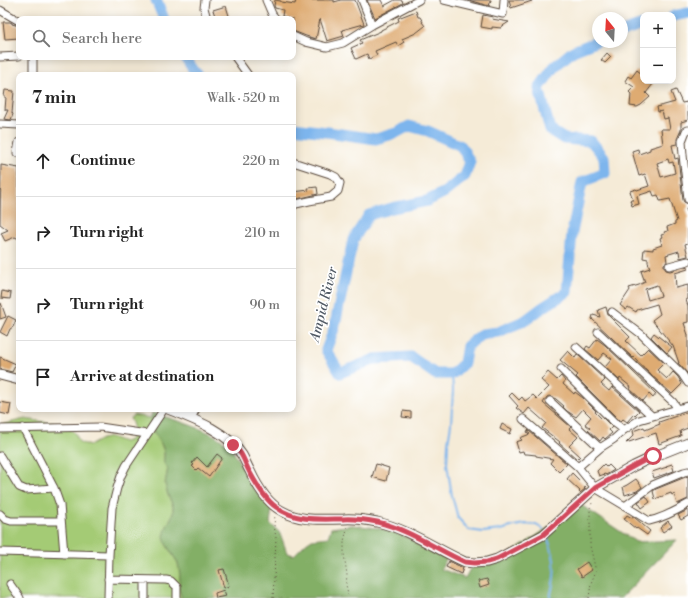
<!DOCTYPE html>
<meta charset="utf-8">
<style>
body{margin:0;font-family:"Libre Bodoni",serif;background:#f2f2f2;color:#222}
.controls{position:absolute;right:12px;top:12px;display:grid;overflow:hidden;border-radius:8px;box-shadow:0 2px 10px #0003}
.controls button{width:36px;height:36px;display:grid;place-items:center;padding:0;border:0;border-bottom:1px solid #e0e0e0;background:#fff;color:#222;font:20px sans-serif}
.compass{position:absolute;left:592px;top:12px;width:36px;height:36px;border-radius:50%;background:#fff;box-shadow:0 2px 10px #0003;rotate:342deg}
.stop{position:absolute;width:12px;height:12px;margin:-9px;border:3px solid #d1495b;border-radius:50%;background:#fff}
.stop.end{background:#d1495b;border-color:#fff;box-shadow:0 1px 4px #0008}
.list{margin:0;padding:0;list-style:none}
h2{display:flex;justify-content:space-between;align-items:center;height:52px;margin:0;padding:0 16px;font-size:17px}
h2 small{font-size:13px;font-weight:400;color:#767676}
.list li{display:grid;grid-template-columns:26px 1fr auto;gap:12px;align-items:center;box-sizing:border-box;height:72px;padding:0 16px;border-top:1px solid #e0e0e0}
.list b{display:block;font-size:15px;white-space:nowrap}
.list em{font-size:13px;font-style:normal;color:#767676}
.icon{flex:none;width:22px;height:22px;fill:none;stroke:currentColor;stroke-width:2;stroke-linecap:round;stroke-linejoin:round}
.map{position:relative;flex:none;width:688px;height:598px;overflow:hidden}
.search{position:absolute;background:#fff;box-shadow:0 2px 10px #0003;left:16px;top:16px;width:280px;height:44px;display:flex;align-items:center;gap:10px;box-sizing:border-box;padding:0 14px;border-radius:8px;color:#767676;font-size:15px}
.panel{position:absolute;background:#fff;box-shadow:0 2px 10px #0003;left:16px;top:72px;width:280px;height:340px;border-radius:8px}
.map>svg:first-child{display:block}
.green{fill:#a4cb75;stroke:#707a4a}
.forest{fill:#83af66;stroke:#5f6c42}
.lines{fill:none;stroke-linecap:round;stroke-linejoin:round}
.stream{stroke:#7db5ed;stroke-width:2}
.river{stroke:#7db5ed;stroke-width:11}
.building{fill:#deab72;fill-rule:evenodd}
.minor-casing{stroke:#57473a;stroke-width:9}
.tertiary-casing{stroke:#57473a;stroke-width:11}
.path{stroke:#57473a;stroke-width:1;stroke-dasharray:1 3;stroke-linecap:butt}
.minor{stroke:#fff;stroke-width:7}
.tertiary{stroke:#fff;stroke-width:9}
.route{stroke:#d1495b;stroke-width:5}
.labels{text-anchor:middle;stroke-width:3.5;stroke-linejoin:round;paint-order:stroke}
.water-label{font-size:14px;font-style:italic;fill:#525b66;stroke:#fff}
</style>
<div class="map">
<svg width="688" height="598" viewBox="0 0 688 598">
<rect width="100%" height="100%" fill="#fff"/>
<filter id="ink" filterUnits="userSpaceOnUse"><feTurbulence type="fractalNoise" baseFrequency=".025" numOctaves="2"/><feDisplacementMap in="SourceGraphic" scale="8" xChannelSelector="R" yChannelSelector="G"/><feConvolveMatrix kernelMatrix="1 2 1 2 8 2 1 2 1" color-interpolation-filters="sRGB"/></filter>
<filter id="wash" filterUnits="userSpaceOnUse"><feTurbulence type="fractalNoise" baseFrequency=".012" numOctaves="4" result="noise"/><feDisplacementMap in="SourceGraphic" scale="16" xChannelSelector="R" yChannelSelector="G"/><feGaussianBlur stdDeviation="0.9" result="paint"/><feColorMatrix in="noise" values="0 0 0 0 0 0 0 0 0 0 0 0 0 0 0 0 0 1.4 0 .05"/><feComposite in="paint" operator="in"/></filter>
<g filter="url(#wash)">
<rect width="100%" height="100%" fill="#f5ebd7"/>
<path class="green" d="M 134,415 L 150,418 L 152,427 L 154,433 L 160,441 L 164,452 L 164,463 L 168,468 L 165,484 L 168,495 L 173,506 L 173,514 L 167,526 L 166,544 L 178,563 L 180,575 L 179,589 L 182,598 L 0,598 L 0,425 L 25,419 L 67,425 L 75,433 L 80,443 L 91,445 L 102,439 L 111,437 L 124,442 L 130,440 C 135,431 134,427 130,418 Z"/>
<path class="forest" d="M 152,413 C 172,419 216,431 229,446 C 238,457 243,471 250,483 C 256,492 265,501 272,509 L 270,523 L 280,533 L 287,553 L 294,555 L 306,543 L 312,539 L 328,537 L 331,528 L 352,525 L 378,528 L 397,533 L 448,556 L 441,569 L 465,578 L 471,567 L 497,563 L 581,505 L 636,542 L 677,540 L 621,598 L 182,598 L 179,589 L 180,575 L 178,563 L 166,544 L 164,536 L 167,526 L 173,514 L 173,506 L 168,495 L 165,484 L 168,468 C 167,467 165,465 164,463 C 163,460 165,455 164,451 C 160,436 146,429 152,413 Z"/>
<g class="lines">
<path class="stream" d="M 452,374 L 453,390 L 451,424 L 448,443 L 447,464 L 452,496 L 458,518 L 469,530 L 483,532 L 501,530 L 514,526 L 525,524 L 536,525 L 543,529
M 547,537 C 557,561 556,573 550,598"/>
<path class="river" d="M 156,0 L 164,19
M 673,16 L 688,13
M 622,32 L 643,25
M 185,57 L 195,72 L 198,75
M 293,128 L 327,132 L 376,139 L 396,133 L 409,126 L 428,131 L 461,146 L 470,162 L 465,176 L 445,192 L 427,201 L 392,208 L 369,215 L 353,240 L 334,329 L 326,350 L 340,373 L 375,359 L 411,357 L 435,374 L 452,374 L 464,363 L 467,346 L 482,334 L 498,332 L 526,320 L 542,308 L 567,292 L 572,233 L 582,182 L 605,173 L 604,157 L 591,141 L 564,139 L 550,130 L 539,88 L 554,67 L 573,51 L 598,41"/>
</g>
<g id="blocks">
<path class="building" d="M 275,0 L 281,1 L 281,2 L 295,4 L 296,0 L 334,0 L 334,2 L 341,0 L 355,0 L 364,24 L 342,30 L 344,36 L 327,41 L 320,19 L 316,39 L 306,36 L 293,31 L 293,19 L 288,19 L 288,18 L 282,16 L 283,10 L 275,8 L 274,6 Z
M 367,0 L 381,0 L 384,6 L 395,0 L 402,0 L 403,3 L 375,18 Z
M 468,0 L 491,0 L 489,6 Z
M 509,0 L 532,0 L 532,1 L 511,8 Z
M 226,6 L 230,19 L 216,19 L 213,10 Z
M 416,11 L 418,17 L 420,17 L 423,22 L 422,22 L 425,26 L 416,33 L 402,39 L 404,42 L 398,46 L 396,42 L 375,51 L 377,55 L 369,59 L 367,54 L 356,59 L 351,48 L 362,43 L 360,40 L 381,31 L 381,30 L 399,21 L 398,18 Z
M 483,15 L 493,17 L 492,19 L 509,22 L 501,27 L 501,28 L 492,27 L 492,29 L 481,27 Z
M 3,22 L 10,22 L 12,23 L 12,24 L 19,26 L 19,38 L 5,39 Z
M 607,53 L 611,57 L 605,63 L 601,60 Z
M 637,70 L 643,75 L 643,81 L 650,81 L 653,84 L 646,93 L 650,97 L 641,105 L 637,107 L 630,106 L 631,94 L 629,92 L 634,87 L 625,81 L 628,76 L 631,78 Z
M 5,90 L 14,91 L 12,113 L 13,114 L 11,120 L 4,119 L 8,110 L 5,110 L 6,97 L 4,97 Z
M 676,90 L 682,103 L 687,102 L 688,109 L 688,120 L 681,122 L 681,130 L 677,139 L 677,144 L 672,145 L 675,159 L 678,158 L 683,200 L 684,202 L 688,204 L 688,208 L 686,209 L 688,214 L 688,243 L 685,244 L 688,256 L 680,258 L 679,251 L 666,255 L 667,262 L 664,264 L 664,267 L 666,270 L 670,271 L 688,266 L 688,269 L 675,273 L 676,288 L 688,285 L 688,299 L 686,300 L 688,306 L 688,322 L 684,323 L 688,335 L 688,374 L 678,363 L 679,363 L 673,346 L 652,320 L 660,314 L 657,304 L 637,310 L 636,312 L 628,307 L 626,310 L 620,305 L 630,290 L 629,288 L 639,285 L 645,282 L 641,271 L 650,268 L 648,262 L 648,259 L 643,258 L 644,249 L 653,250 L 653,248 L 662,245 L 660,238 L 662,237 L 661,235 L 665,234 L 664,232 L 668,231 L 667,227 L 675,224 L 675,222 L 677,221 L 670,199 L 660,201 L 658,195 L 654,196 L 652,191 L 637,196 L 639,204 L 632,206 L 630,200 L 633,200 L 630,191 L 636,189 L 637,190 L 649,186 L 645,174 L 639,176 L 632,151 L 638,149 L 639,154 L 650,150 L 650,148 L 663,144 L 661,129 L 670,129 L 668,118 L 664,119 L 662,111 L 658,112 L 657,107 L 675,102 L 671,92 ZM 668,159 L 669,163 L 673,162 L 675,173 L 661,177 L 657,163 ZM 657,285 L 661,296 L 648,300 L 645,289 Z
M 1,165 L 19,168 L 19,239 L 15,237 L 5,241 L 1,233 L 8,230 L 0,224 Z
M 317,187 L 318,194 L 293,200 L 293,192 L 309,190 L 308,188 Z
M 2,291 L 11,293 L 10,299 L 1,298 Z
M 0,303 L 1,303 L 6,317 L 0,319 Z
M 606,307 L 608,315 L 630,337 L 626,341 L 641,355 L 648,348 L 664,363 L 657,370 L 667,379 L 673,372 L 678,377 L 682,384 L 672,394 L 649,373 L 634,357 L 633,358 L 592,319 L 593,315 L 600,317 L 598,310 Z
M 8,316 L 16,320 L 13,327 L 10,329 L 7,336 L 0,332 Z
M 654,333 L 672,347 L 667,353 L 651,337 Z
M 597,339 L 605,345 L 656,394 L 653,398 L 649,394 L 643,401 L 630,389 L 631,387 L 620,378 L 619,380 L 605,367 L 612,359 L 604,353 L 598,360 L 585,349 L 587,346 L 590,348 Z
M 568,351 L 575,358 L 577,355 L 579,356 L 605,380 L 601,384 L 609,391 L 612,387 L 639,411 L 634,416 L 633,415 L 627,422 L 623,419 L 621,421 L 619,420 L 576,377 L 578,375 L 560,360 Z
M 0,357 L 16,364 L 12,372 L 0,369 Z
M 548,372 L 557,380 L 561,376 L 565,381 L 563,384 L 574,394 L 575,392 L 583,398 L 596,411 L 595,412 L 602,419 L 603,418 L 612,427 L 609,430 L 612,433 L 605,439 L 603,437 L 600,441 L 588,430 L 590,428 L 585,424 L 591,417 L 583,409 L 576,417 L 567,411 L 563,407 L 564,406 L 556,399 L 549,396 L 547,397 L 543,403 L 571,427 L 569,429 L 578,437 L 569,446 L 580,456 L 577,459 L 559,443 L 560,442 L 542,428 L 546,423 L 529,408 L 524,414 L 516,408 L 518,406 L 509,396 L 512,393 L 519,400 L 522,397 L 525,401 L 533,395 L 537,399 L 549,387 L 541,380 Z
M 0,402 L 11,404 L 9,415 L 0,413 Z
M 403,411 L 411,412 L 411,418 L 402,417 Z
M 688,412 L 688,428 L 680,431 L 681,436 L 659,444 L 656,433 L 626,443 L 634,435 L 633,431 L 644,427 L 645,430 L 660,424 L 659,422 Z
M 502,424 L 512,429 L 510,434 L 500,429 Z
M 528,430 L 567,464 L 559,472 L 550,463 L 553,459 L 536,456 L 536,455 L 527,454 L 524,454 L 523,451 L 519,452 L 516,442 L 522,440 L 520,438 L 530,434 L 527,432 Z
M 217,454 L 222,458 L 209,477 L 198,468 L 196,470 L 192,466 L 194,465 L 192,463 L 197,457 L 207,467 Z
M 376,464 L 389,468 L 386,481 L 372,477 Z
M 604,464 L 607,467 L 609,465 L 614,470 L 606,475 L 605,474 L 599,476 L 597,471 Z
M 672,464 L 674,471 L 654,478 L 652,472 L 667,467 L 666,466 Z
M 572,473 L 586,487 L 584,488 L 585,489 L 580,493 L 579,492 L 580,491 L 567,479 Z
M 688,476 L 688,499 L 677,504 L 674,494 L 672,495 L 671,493 L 655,499 L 653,491 L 656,489 Z
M 636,479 L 642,487 L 637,491 L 625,495 L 623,487 L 627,485 Z
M 646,496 L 650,502 L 642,508 L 638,502 Z
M 688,510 L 688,516 L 681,520 L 678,515 Z
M 627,515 L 632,518 L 634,517 L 650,531 L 647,535 L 637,528 L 636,529 L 624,519 Z
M 668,521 L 672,526 L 663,532 L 660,528 Z
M 449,561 L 463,568 L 461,574 L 446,567 Z
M 587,562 L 592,570 L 582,577 L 577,569 Z
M 224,569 L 229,586 L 224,588 L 219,570 Z
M 487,579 L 489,585 L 480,588 L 478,581 Z
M 224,590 L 226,596 L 216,598 L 215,593 Z"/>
</g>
</g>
<g filter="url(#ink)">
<use href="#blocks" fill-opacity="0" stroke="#57473a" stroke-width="1"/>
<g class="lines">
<defs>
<path id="minor" d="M 205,0 L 204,8 L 207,19
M 266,0 L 272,14 L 276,19
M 362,0 L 372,25
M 444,0 L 503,14 L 504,0
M 0,10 L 19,21
M 293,36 L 306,42 L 327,47 L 343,43 L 372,25 L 419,0
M 0,57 L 19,56
M 235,57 L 248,75
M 33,75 L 33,57
M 0,124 L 19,125
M 688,130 L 686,131 L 682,141 L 683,155 L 688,199
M 17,153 L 19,142
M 293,162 L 330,174 L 336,177 L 340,183 L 338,191 L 331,197 L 309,201 L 296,204 L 293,206
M 669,266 L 688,261
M 612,312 L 641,334 L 682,374 L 688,383
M 598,332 L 673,402 L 678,409
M 576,347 L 652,416
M 561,369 L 616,424 L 624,430
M 550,401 L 600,448
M 191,418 L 196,409
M 523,419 L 578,467 L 595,488 L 625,506 L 649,521 C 663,518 676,511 688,504
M 23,428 L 54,488 L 60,505 L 64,554
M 0,429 L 100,427 L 147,434
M 0,456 L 19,487 L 26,490 L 54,488
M 578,467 L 600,448 L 614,439 L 624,430 L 639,420 L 688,406
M 625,506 L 653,485 L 684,472 L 688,471
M 0,514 L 5,519 L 11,521 L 61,521
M 0,552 L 109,555
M 108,579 L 166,580 L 171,581 L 177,587 L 177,598
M 10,584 L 20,598
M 108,598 L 109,555 L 112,508 L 117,488 L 121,476 L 126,466 L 164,409
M 145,598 L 145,580"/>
<path id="tertiary" d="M 0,375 L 19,380
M 168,409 C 193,419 227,431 242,455 C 245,460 247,466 250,471 C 257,486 267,503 282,511 C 301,522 323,519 344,519 C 355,518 366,520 377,522 C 408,529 436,549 465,562 L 474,563 L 487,562 L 497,559 L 518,548 L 543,535 L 595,488 L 634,466 L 653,457 L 688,443"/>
</defs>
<use href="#minor" class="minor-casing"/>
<use href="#tertiary" class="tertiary-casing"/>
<path class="path" d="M 347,527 L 347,529 L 344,541 L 344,554 L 347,575 L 346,585 L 349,598
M 273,598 L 276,538 L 274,525 L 275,515
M 589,598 L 591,583 L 596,571 L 590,546 L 590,508 L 592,503"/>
<use href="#minor" class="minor"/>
<use href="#tertiary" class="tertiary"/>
</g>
</g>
<g class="lines" filter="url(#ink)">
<path class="route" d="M 233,445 C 236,448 239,451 241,454 C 244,459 246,465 249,471 C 255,482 266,500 276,507 C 296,522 321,519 343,519 C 354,518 366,520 377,522 C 408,529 436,549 465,562 L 474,563 L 487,562 L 497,559 L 518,548 L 543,535 L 595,488 L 634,466 L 653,456"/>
</g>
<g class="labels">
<g class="water-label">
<text transform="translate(323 304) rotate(-76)" y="5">Ampid River</text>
</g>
</g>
</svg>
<div class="controls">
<button>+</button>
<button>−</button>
</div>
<svg class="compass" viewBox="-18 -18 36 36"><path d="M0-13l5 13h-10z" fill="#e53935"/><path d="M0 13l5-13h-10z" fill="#767676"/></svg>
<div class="stop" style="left:653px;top:456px"></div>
<div class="stop end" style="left:233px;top:445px"></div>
<div class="search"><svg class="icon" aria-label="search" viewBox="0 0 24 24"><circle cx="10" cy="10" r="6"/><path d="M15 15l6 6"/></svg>Search here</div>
<section class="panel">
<h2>7 min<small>Walk · 520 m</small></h2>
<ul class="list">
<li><svg class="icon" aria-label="ahead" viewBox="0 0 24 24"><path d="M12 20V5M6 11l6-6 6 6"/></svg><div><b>Continue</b></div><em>220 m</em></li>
<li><svg class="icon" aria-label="right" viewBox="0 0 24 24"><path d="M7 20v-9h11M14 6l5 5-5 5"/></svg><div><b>Turn right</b></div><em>210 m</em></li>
<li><svg class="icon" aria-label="right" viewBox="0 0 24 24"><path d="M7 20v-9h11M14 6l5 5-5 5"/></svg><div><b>Turn right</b></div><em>90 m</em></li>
<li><svg class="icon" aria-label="arrive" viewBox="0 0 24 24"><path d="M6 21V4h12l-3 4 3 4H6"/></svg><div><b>Arrive at destination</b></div></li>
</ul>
</section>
</div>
